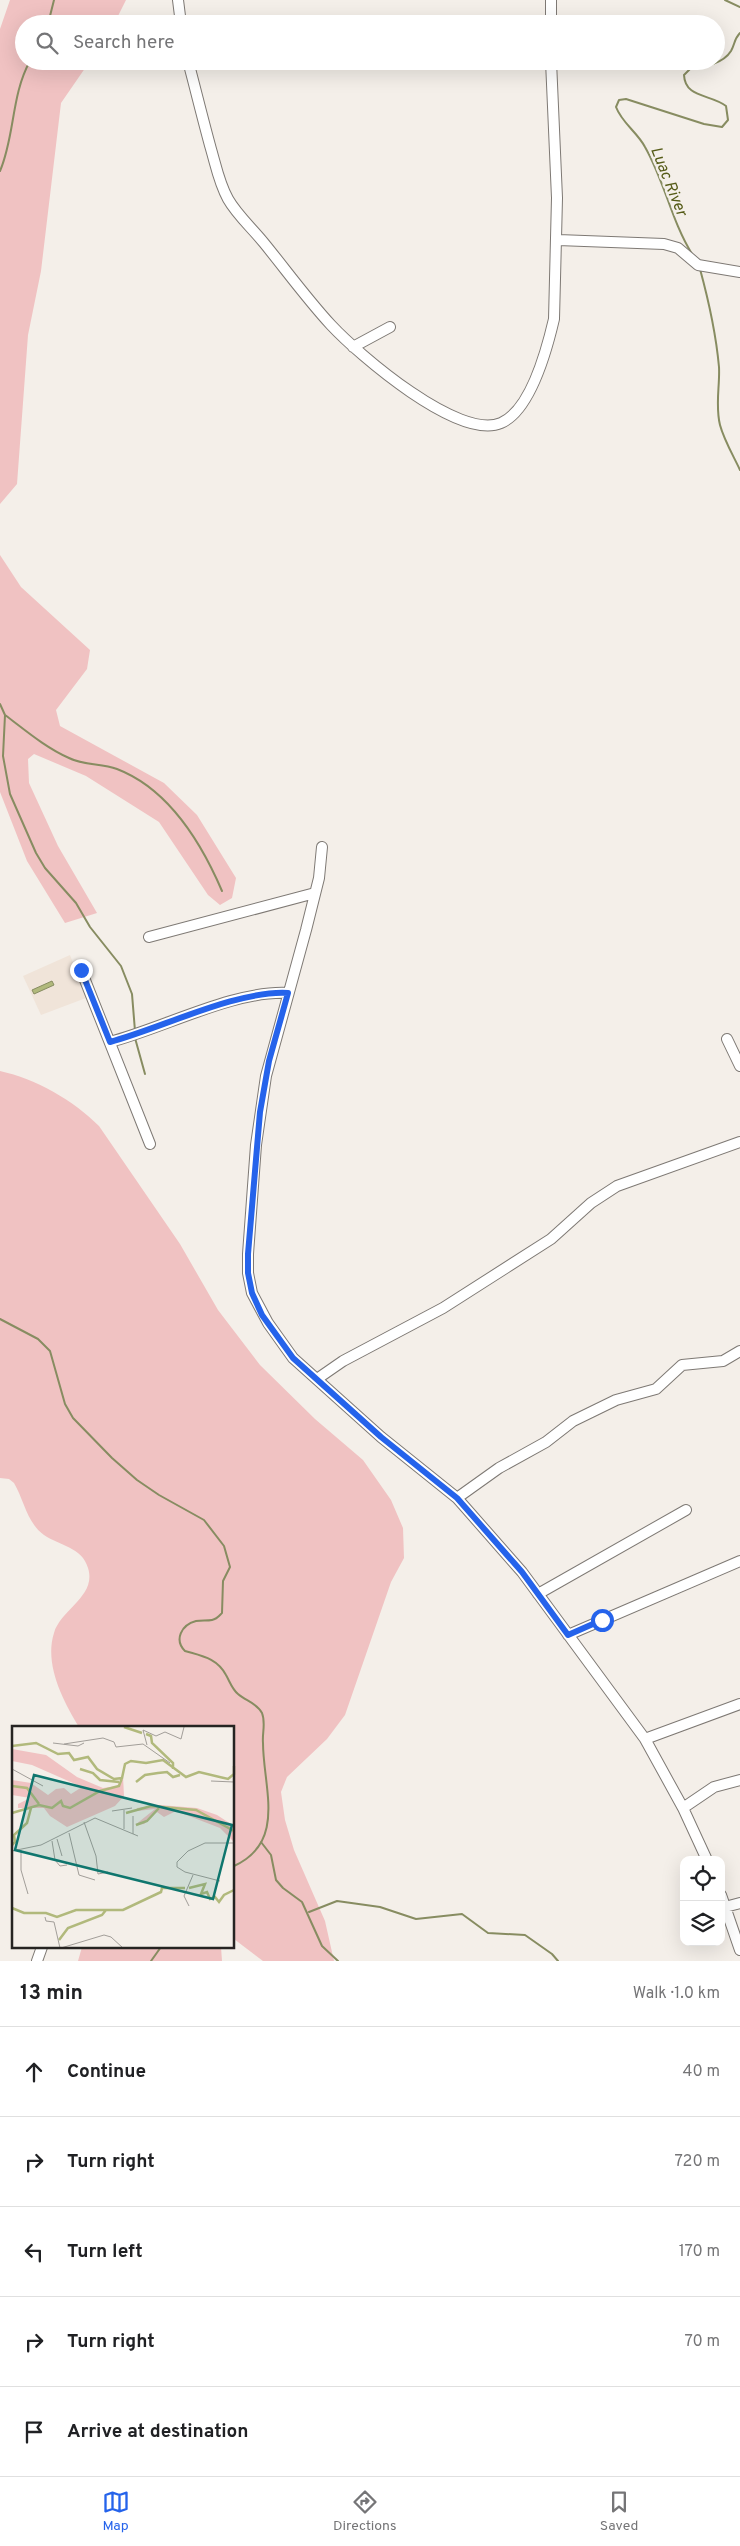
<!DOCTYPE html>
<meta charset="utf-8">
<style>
body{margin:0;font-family:Overpass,sans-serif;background:#f2f2f2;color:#202124}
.controls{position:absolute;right:15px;bottom:15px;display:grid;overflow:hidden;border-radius:10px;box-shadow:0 5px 20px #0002}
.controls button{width:45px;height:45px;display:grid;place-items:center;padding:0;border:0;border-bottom:1px solid #e0e0e0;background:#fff;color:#202124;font:25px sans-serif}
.stop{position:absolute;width:15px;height:15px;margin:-11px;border:4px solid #2563eb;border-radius:50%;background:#fff}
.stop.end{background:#2563eb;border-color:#fff;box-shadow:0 1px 5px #0008}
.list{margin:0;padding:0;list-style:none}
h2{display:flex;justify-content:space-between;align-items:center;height:65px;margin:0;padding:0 20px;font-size:21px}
h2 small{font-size:16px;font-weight:400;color:#757577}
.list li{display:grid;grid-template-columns:32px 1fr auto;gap:15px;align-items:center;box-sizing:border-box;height:90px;padding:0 20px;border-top:1px solid #e0e0e0}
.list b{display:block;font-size:19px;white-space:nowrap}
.list em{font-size:16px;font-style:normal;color:#757577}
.icon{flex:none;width:28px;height:28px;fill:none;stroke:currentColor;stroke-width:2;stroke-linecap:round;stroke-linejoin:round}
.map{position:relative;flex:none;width:740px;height:1961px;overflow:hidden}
.search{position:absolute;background:#fff;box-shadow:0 5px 20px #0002;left:15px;right:15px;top:15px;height:55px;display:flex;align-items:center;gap:12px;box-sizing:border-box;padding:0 18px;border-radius:28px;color:#757577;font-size:19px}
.sheet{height:515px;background:#fff}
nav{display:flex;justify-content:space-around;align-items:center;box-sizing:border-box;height:70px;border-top:1px solid #e0e0e0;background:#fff;font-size:14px;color:#757577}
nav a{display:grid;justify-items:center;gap:2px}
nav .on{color:#2563eb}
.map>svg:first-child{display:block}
.built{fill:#f0e4d9}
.green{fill:#f0c2c2}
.water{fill:#b1b97c;stroke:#878c61}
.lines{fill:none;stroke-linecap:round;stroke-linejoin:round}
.stream{stroke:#878c61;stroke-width:2}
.minor-casing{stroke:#7e7974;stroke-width:12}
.minor{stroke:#fff;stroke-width:10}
.route{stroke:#2563eb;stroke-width:6}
.labels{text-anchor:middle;stroke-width:5;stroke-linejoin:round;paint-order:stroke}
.water-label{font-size:16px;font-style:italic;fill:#555b17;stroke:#f4efe9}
.inset-river{fill:none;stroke:#b1b97c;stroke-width:2.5}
.inset-road{fill:none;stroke:#a29e99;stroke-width:1}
.view{fill:#0f766e;fill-opacity:0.15;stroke:#0f766e;stroke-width:2.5}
.inset-edge{fill:none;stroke:#262422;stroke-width:2.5}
</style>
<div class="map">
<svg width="740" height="1961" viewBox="0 0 740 1961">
<rect width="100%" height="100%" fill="#f4efe9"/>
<path class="built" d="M 70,955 L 86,998 L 41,1015 L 23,976 Z"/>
<path class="green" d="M 10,0 L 126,0 L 114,24 L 24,24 L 24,61 L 90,61 L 61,103 L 41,271 L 28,335 L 17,484 L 0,504 L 0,29 Z
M 0,555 L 21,587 L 90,650 L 87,669 L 56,710 L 60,726 L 164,783 L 197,815 L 236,878 L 232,898 L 220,905 L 208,895 L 159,822 L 86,776 L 34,754 L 28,759 L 29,783 L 58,846 L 97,913 L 65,923 L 27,861 L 0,792 Z
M 0,1071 C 36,1079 73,1100 99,1126 L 180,1244 L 218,1310 L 260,1365 L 315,1419 L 363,1460 L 391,1500 L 403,1528 L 404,1558 L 391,1582 L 345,1715 L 327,1739 L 287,1777 L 281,1792 L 285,1820 L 294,1850 L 325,1921 L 334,1961 L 263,1961 L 234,1939 L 234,1727 L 79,1727 C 63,1701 44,1664 54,1633 C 61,1609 97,1596 88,1568 C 82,1547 60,1546 44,1535 C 27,1523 24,1500 14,1483 L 9,1479 L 0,1478 Z
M 82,1947 L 221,1947 L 222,1961 L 78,1961 Z"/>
<path class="water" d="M 52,981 L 54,985 L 34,994 L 32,990 Z"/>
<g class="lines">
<path class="stream" d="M 725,0 L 740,7
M 48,24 L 54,0
M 0,171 C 15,136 11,95 30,61
M 692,254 C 671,220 665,182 645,147 C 637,132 622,123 616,107 L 619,100 L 626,99 L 704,124 L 722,127 L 728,120 L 726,106 C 710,94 685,98 684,75 L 690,69 C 704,67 723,64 731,51 C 735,44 734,39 740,33
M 700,269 C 709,302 716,334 719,367 C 720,386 715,405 720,425 C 724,440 733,455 740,470
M 0,704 L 5,715 L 3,756 L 10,794 L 36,853 L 45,868 L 76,903 L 90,927 L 121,966 L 132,994 L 135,1031
M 5,715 C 25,730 46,748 69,758 C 85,766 101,763 117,769 C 169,789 201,842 222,891
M 135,1038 L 145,1074
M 0,1319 L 38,1339 L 50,1351 L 65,1404 L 73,1418 L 112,1458 L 137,1480 L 159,1495 L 204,1520 L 224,1546 L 230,1567 L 223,1581 L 222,1613 C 219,1616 217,1619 212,1620 C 207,1621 201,1620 196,1621 C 181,1625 174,1640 185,1651 C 202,1656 217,1658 226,1675 C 230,1682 232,1689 238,1694 C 246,1701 257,1703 262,1713 C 266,1723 262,1733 263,1743 C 263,1787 287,1842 234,1866
M 261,1842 L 271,1855 L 276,1880 L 283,1888 L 302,1902 L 322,1946 L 338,1961
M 309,1912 L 337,1901 L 380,1907 L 416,1919 L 462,1914 L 488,1933 L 525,1935 L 552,1954 L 558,1961
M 151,1961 L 161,1947"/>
<defs>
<path id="minor" d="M 178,0 L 181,24
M 551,24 L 551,0
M 188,61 C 196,91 203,120 211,149 C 216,166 219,183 228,199 C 237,215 252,228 264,243 C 286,270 307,299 331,325 C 359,355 459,441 501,423 C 531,410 547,349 554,319 L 557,198 L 551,61
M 558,240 L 664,244 L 678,248 L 698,265 L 740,272
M 353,347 L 390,327
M 322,847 L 319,878 L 306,930 L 266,1076 L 256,1145 L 248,1254 L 248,1273 L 252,1293 L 268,1323 L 293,1358 L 381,1437 L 457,1498 L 522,1572 L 645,1739 L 683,1808 L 707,1860
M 149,937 L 315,893
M 81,970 L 150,1144
M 727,1039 L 740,1066
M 110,1042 C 164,1028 234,990 288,993
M 317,1379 L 343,1361 L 443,1308 L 551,1239 L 591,1203 L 617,1186 L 740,1142
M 457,1498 L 499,1468 L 546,1442 L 573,1421 L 616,1400 L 656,1389 L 682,1365 L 723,1361 L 740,1351
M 538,1594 L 686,1510
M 568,1635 L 740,1561
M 645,1739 L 740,1704
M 683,1808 L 714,1787 L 740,1780
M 721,1895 L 740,1950
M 725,1907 L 740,1903
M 37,1961 L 42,1947"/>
</defs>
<use href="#minor" class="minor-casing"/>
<use href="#minor" class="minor"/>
</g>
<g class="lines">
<path class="route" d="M 81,970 L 110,1042 C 162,1028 237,990 288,993 L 269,1061 L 260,1112 L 248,1254 L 248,1273 L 252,1293 L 262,1315 L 293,1358 L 381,1437 L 457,1498 L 522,1572 L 568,1635 L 602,1620"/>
</g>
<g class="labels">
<g class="water-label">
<text transform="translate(670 181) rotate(68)" y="6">Luac River</text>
</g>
</g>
<g transform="translate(12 1726)">
<rect width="222" height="222" fill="#f4efe9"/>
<path d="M 0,23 L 34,29 L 65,51 L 91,62 L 105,60 L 111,50 L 112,70 L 103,80 L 55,101 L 38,90 L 32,82 L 6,82 L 6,78 L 18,72 L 0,69 L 0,54 L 19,57 L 36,69 L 44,63 L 52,62 L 59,68 L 70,61 L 20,39 L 0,35 ZM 148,79 L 185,82 L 205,89 L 222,100 L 222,116 L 208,102 L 164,85 L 152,91 L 145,86 L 132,98 L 123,99 L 143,83 L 125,85 L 125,82 Z" fill="#f0c2c2"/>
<path class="inset-river" d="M 112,1 L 130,7M 134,8 L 139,10 L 140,17 L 161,37 L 161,43M 0,20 L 24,17 L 46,28 L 57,27 L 62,34 L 76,31 L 85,43 L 102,53 L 110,52 L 113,38 L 119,35 L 134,37 L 151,34 L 174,51 L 187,46 L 216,53 L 222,48 L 222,40M 68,43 L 81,47 L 88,54 L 107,56M 124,56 L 133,49 L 146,47 L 155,46 L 161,51 L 168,49M 0,60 L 15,62 L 27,78M 0,87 L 27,79 L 40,82 L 49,75 L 51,80 L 58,82 L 88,65 L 107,60 L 110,52M 114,87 L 139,80 L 184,84 L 222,105M 124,99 L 135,95 L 147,82M 0,119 L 3,116 L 2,109 L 15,97 L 19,82M 177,162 L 193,158 L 189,168 L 195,166 L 198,173 L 203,171 L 207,176 L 212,169 L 222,164M 0,182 L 12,187 L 34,187 L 45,191 L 64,184 L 111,184 L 149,166 L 150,162 L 173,162M 47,214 L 56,202 L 90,189 L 94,184"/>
<path class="inset-road" d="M 41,17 L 66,20 L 72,17M 52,18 L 91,12 L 102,16 L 104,21 L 131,18 L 158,37M 135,19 L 131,4 L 144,10 L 153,6 L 169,13 L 172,1M 0,43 L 31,60M 199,55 L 222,56M 112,84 L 112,103M 100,85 L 120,82M 121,90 L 121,108M 72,96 L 84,130 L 86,148 L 96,146M 57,107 L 67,149 L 83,154M 45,113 L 50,130M 40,115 L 43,134 L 48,140 L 55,139M 9,124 L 9,144 L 16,168M 0,125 L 29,119 L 83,92 L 126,110M 208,155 L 173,146 L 165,141 L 165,136 L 176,125 L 193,117 L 222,117M 177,180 L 172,170 L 181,149M 33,191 L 34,195 L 42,196 L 48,222M 49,222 L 92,209 L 99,211 L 111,222"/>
<path class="view" d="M 22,49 L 220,99 L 201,173 L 3,124 Z"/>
<rect width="222" height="222" class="inset-edge"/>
</g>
</svg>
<div class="controls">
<button><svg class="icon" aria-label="locate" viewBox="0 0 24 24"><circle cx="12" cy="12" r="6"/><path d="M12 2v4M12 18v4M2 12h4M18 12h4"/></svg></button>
<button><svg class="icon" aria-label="layers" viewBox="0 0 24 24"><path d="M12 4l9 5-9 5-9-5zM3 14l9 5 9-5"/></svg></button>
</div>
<div class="stop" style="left:602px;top:1620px"></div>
<div class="stop end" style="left:81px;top:970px"></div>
<div class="search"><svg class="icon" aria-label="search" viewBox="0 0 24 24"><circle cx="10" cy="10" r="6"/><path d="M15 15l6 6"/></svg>Search here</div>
</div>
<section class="sheet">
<h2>13 min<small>Walk · 1.0 km</small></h2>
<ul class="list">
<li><svg class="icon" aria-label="ahead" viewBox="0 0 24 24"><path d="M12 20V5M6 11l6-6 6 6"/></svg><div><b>Continue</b></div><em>40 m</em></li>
<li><svg class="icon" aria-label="right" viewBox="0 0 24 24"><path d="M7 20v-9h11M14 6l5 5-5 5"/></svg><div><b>Turn right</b></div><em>720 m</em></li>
<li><svg class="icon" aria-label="left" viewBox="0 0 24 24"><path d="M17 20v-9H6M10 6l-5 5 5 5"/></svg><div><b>Turn left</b></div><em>170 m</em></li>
<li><svg class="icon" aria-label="right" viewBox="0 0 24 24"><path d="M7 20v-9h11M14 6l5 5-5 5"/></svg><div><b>Turn right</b></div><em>70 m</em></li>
<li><svg class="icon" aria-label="arrive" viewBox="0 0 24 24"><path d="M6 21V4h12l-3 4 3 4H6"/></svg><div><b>Arrive at destination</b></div></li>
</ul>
</section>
<nav>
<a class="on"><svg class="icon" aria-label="map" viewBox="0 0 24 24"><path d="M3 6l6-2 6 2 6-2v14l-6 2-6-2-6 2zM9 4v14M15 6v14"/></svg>Map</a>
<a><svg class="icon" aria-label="directions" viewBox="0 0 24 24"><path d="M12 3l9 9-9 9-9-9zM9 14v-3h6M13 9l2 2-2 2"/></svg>Directions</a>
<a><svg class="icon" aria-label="saved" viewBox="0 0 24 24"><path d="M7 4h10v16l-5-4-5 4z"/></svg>Saved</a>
</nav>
